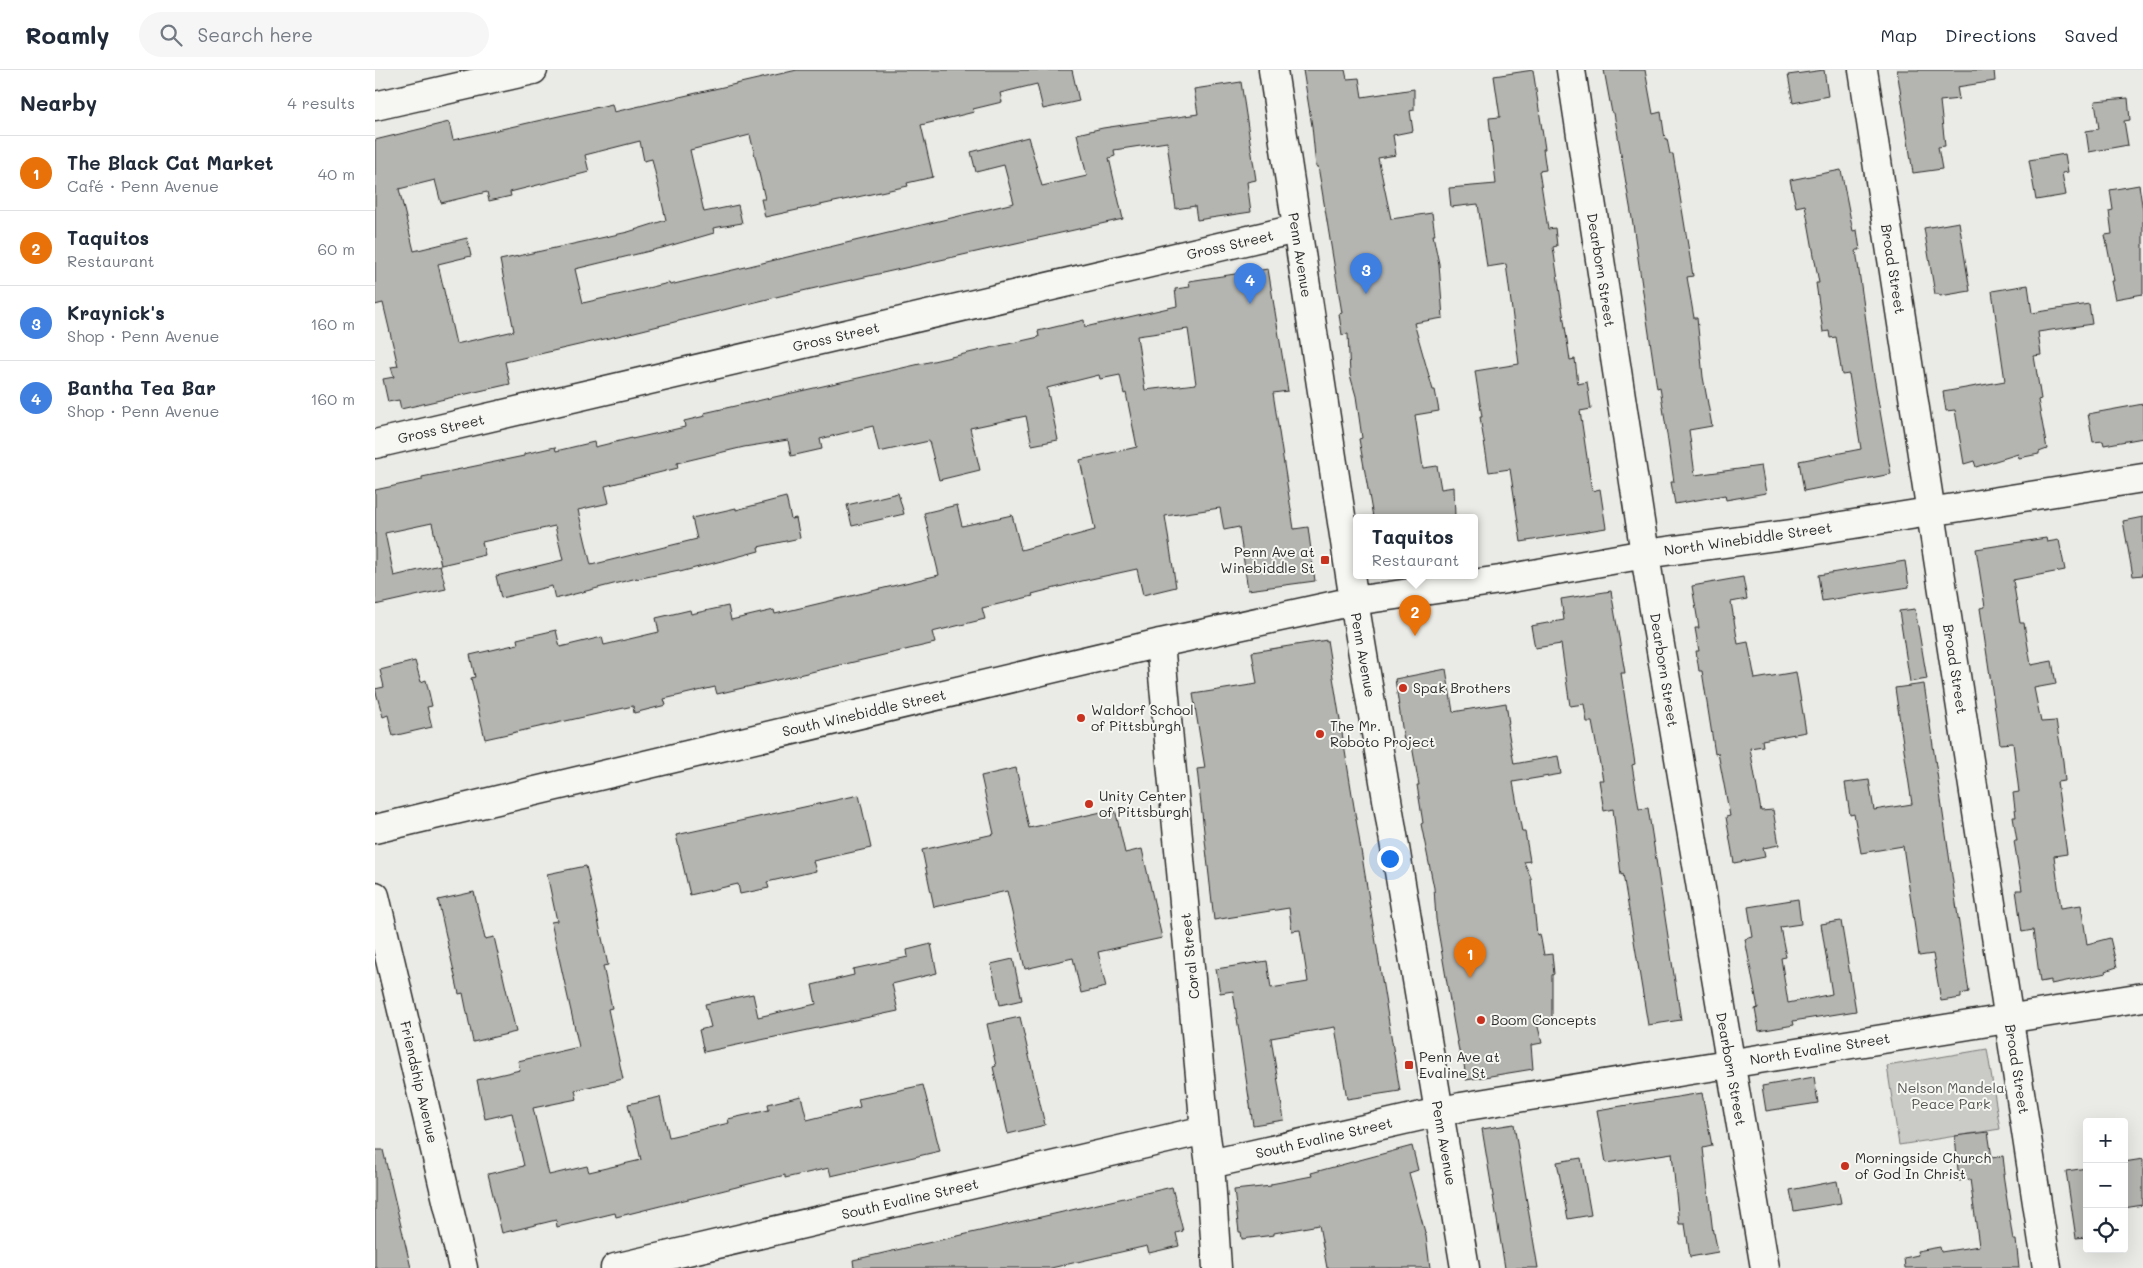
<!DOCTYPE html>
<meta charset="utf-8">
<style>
body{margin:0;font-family:Mali,sans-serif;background:#f6f6f7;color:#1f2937}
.controls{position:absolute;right:15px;bottom:15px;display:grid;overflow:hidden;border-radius:5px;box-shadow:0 5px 20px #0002}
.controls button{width:45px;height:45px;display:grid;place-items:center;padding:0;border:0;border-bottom:1px solid #e0e1e3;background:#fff;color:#1f2937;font:25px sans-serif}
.you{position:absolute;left:1014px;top:788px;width:18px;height:18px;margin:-12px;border:4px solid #fff;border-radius:50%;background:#1a73e8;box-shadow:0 0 0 8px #1a73e833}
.badge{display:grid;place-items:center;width:32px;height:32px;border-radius:50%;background:#111827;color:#fff;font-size:16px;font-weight:700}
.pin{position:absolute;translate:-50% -41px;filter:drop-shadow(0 1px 2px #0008)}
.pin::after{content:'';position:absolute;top:26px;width:18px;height:15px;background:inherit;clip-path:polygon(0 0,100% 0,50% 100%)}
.popup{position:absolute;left:978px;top:444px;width:125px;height:65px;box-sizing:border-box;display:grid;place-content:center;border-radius:5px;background:#fff;filter:drop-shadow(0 1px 4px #0005);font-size:16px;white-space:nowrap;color:#747a83}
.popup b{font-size:19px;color:#1f2937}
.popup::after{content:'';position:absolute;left:50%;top:100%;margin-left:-10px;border:10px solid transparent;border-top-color:#fff}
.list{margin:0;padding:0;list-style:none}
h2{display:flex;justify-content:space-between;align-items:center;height:65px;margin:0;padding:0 20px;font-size:21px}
h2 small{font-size:16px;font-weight:400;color:#747a83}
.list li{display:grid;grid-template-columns:32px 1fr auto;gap:15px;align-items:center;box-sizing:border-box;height:75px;padding:0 20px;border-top:1px solid #e0e1e3}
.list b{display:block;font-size:19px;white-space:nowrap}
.list p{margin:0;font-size:16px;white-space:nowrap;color:#747a83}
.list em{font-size:16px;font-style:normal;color:#747a83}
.icon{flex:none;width:28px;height:28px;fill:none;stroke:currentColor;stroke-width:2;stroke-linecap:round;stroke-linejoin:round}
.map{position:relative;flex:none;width:1768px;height:1198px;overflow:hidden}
header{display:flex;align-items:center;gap:30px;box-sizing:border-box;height:70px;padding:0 25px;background:#fff;border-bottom:1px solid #e0e1e3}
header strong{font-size:24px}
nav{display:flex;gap:28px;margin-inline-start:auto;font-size:18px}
.search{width:350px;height:45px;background:#f6f6f7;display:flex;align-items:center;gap:12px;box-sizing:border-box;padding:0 18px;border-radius:28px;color:#747a83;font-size:19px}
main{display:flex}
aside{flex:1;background:#fff}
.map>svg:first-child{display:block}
.green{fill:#cacac7;stroke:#7a7a79}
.building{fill:#b4b4b1;stroke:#2b2b2b;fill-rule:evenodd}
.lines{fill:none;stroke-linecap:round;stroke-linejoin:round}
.minor-casing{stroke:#2b2b2b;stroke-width:31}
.major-casing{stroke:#2b2b2b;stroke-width:31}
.minor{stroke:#f6f6f2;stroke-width:28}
.major{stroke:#f6f6f2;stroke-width:28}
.poi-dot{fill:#c8321e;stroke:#f6f6f2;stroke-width:2}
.labels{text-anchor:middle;stroke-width:4;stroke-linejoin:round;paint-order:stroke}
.street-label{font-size:14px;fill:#2b2b2b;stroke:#f6f6f2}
.poi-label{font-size:14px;fill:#2b2b2b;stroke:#f6f6f2;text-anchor:start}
.park-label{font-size:14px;fill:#535352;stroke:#f6f6f2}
</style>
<header>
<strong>Roamly</strong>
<div class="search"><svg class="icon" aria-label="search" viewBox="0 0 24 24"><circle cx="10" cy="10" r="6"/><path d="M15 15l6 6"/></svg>Search here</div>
<nav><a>Map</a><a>Directions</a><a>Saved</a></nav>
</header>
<main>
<aside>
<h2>Nearby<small>4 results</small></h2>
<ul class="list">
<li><span class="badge" style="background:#e8710a">1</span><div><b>The Black Cat Market</b><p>Café · Penn Avenue</p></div><em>40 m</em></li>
<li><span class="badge" style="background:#e8710a">2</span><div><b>Taquitos</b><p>Restaurant</p></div><em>60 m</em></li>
<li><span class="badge" style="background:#3f7fe0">3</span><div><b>Kraynick's</b><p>Shop · Penn Avenue</p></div><em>160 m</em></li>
<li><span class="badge" style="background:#3f7fe0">4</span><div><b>Bantha Tea Bar</b><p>Shop · Penn Avenue</p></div><em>160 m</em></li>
</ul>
</aside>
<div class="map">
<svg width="1768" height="1198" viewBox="0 0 1768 1198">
<rect width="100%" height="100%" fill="#eaeae6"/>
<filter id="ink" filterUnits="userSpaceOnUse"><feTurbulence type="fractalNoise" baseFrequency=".02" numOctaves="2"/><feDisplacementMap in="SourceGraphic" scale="10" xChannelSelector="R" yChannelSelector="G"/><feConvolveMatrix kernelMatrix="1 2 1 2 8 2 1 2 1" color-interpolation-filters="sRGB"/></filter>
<g filter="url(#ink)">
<path class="green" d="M 1612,979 L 1625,1059 L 1524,1075 L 1512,996 Z"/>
<path class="building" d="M 422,0 L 697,0 L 704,31 L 668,39 L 662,14 L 625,23 L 627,32 L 598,39 L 599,42 L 546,55 L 558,107 L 532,113 L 533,116 L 390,147 L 386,129 L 390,129 L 375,65 L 315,80 L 329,142 L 363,135 L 367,153 L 338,158 L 339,163 L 287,178 L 200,199 L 208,233 L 294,213 L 295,215 L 639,133 L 629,95 L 601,102 L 596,82 L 653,67 L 667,116 L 712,106 L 702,64 L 728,58 L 823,44 L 819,19 L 866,12 L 881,110 L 872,112 L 876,142 L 822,150 L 820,136 L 801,139 L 792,72 L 739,80 L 740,86 L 734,88 L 748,149 L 405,226 L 247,265 L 130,292 L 135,314 L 26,339 L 24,330 L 13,332 L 8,309 L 19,307 L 16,297 L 23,296 L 8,233 L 0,235 L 0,70 L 74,52 L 78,70 L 237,34 L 239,42 ZM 265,71 L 269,91 L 277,89 L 291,150 L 253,162 L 125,190 L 139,261 L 81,274 L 63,194 L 96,186 L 92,168 L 39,181 L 24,119 L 60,110 L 66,133 L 112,122 L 114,131 L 136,126 L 135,122 L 214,102 L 210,85 Z
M 928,0 L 970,0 L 972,9 L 984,8 L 987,27 L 1039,19 L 1039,40 L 1035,41 L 1038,61 L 1018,65 L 1021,85 L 1003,88 L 1016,149 L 1057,143 L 1060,165 L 1058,165 L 1064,194 L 1068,248 L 1039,253 L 1058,320 L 1060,320 L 1064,341 L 1040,345 L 1048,398 L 1062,396 L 1066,419 L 1079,417 L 1080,447 L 998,447 L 984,369 L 987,368 L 981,326 L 975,305 L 973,264 L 967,265 L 964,244 L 967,243 L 943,96 L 941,97 L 937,56 Z
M 1158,0 L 1170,79 L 1168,79 L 1171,100 L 1164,101 L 1173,159 L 1180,158 L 1182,176 L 1178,177 L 1195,290 L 1200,289 L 1203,314 L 1212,312 L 1216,339 L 1205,341 L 1217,421 L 1225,419 L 1231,458 L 1146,472 L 1135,399 L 1114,402 L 1105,347 L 1107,347 L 1100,301 L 1144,294 L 1131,194 L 1112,197 L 1103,134 L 1076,137 L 1074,118 L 1121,114 L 1114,48 L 1125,47 L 1119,6 Z
M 1229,0 L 1270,0 L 1278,44 L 1286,42 L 1290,69 L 1292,69 L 1295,84 L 1298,84 L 1318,206 L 1312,207 L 1319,248 L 1322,248 L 1328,307 L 1337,356 L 1314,360 L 1320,405 L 1386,396 L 1391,423 L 1351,430 L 1350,425 L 1300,434 L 1296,412 L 1299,412 L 1295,385 L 1285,317 L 1282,318 L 1258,154 L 1239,43 L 1237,43 Z
M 1449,0 L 1453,26 L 1418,33 L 1413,5 Z
M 1522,0 L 1619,0 L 1620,11 L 1582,17 L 1584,29 L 1565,31 L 1570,76 L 1563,77 L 1567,99 L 1538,103 Z
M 1753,28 L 1755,50 L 1749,51 L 1753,75 L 1714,82 L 1711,61 L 1724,59 L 1720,31 Z
M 1690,84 L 1693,102 L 1687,103 L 1691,125 L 1661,130 L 1654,90 Z
M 1466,100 L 1478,161 L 1482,160 L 1485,180 L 1481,180 L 1498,301 L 1516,404 L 1429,421 L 1424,391 L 1486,379 L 1474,304 L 1467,305 L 1461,267 L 1455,268 L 1454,261 L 1448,262 L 1441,213 L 1444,213 L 1430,135 L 1421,137 L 1415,110 Z
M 1764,115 L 1768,141 L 1768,224 L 1740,229 L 1736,211 L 1739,211 L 1730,165 L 1737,164 L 1734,141 L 1738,140 L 1735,120 Z
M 1584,152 L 1595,221 L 1565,226 L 1564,224 L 1560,224 L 1549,158 Z
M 893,199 L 913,321 L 898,323 L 919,459 L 933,457 L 940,511 L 873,520 L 864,457 L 849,460 L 845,438 L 790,446 L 801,517 L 768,525 L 762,499 L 707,511 L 657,524 L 658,526 L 607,538 L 610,549 L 557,562 L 560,573 L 342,624 L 340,617 L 289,629 L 291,635 L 259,643 L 258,636 L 110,669 L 96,608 L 100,607 L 95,585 L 143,574 L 142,569 L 181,560 L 185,577 L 227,567 L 229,575 L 284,562 L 281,548 L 315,540 L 316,544 L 353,536 L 356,550 L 399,540 L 400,544 L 564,505 L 549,443 L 582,435 L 587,456 L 637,445 L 646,480 L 720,460 L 705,390 L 762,377 L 751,323 L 749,324 L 745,305 L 725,309 L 724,305 L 672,318 L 683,370 L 657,375 L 651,346 L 595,358 L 605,400 L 564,410 L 554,371 L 504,382 L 498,356 L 445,369 L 447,379 L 416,386 L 413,370 L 369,377 L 302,393 L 303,398 L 230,416 L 234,433 L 203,440 L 216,495 L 322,469 L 317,448 L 361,438 L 361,440 L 411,427 L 416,449 L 421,448 L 425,468 L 383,477 L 384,481 L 305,502 L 304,500 L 262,509 L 262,508 L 180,529 L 177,516 L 126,528 L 121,506 L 188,490 L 180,456 L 107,472 L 110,485 L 66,495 L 57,453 L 10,463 L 19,506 L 65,495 L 71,519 L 0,535 L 0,420 L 47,410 L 47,407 L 149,386 L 149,384 L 180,377 L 181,381 L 219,372 L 220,377 L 257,368 L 257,369 L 310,357 L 309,351 L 330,346 L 329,343 L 664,267 L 663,261 L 684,256 L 709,250 L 710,257 L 802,236 L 800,219 L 815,217 L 814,211 ZM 813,259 L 821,314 L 770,320 L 762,266 Z
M 1653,215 L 1657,243 L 1714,234 L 1717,254 L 1663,262 L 1666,285 L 1659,286 L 1666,329 L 1663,330 L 1672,379 L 1664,382 L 1664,384 L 1644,388 L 1643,384 L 1601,397 L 1599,391 L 1589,394 L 1580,340 L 1571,341 L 1568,322 L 1630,311 L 1617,221 Z
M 1768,334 L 1768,368 L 1729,375 L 1728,371 L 1718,372 L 1713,344 Z
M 523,423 L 529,444 L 477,456 L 472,435 Z
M 1768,447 L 1768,505 L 1758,506 L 1748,451 Z
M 1671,468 L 1672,472 L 1684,470 L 1690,500 L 1638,510 L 1645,553 L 1649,553 L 1656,595 L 1677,591 L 1681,614 L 1659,618 L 1666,652 L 1681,651 L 1688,691 L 1690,711 L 1682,712 L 1692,784 L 1679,786 L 1686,838 L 1706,835 L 1712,874 L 1735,868 L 1742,897 L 1730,901 L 1731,903 L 1676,914 L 1676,910 L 1665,912 L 1658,860 L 1647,862 L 1641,820 L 1647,820 L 1639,771 L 1642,771 L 1638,747 L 1641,747 L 1638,723 L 1644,722 L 1638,673 L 1625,674 L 1605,538 L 1610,537 L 1601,479 Z
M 1530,491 L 1534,517 L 1447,531 L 1443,505 Z
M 1368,507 L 1372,529 L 1356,532 L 1363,574 L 1373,572 L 1380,609 L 1421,602 L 1431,662 L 1387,670 L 1388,676 L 1375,678 L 1386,741 L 1398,740 L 1404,775 L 1388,778 L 1390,787 L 1359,793 L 1351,747 L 1355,746 L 1343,683 L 1340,684 L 1327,601 L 1324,601 L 1321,581 L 1324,581 L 1320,558 L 1324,558 L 1317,516 Z
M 1236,521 L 1250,603 L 1246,603 L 1260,694 L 1257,695 L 1264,739 L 1273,738 L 1306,950 L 1273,955 L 1248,804 L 1246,805 L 1238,739 L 1229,741 L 1224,710 L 1228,710 L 1217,652 L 1212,652 L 1209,634 L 1195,636 L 1186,574 L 1160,578 L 1156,556 L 1189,550 L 1186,529 Z
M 1540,539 L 1552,609 L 1535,612 L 1524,541 Z
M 952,570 L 1025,1021 L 972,1029 L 960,957 L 896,968 L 909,1050 L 878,1055 L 858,921 L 845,923 L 841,899 L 892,891 L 896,918 L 933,912 L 925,860 L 917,861 L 914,838 L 839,850 L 822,699 L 830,698 L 818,624 L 882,614 L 877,582 Z
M 40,591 L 46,612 L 51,610 L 57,636 L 52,637 L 57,657 L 18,666 L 13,645 L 8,647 L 0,619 L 9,617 L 5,600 Z
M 1071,599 L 1078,642 L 1131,633 L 1134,654 L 1132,654 L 1139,694 L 1183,686 L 1186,704 L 1138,712 L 1147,762 L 1150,762 L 1155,791 L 1149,792 L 1156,808 L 1162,865 L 1165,864 L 1169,885 L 1177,884 L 1179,904 L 1177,905 L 1177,950 L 1162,953 L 1167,973 L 1156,975 L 1158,999 L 1091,1010 L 1088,986 L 1085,986 L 1080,960 L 1061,849 L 1059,818 L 1046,754 L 1048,753 L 1042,715 L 1044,715 L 1036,670 L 1029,671 L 1020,609 Z
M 1549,614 L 1594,922 L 1586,924 L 1586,928 L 1566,931 L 1558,884 L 1544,886 L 1528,776 L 1486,783 L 1479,744 L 1475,745 L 1470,713 L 1494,710 L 1499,740 L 1537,734 L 1520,618 Z
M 641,698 L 654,758 L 740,739 L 750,783 L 767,779 L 787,868 L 723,882 L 731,917 L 706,923 L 698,888 L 650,899 L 632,821 L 559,837 L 547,780 L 619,764 L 606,706 Z
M 484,725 L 496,778 L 438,791 L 441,801 L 392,812 L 394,818 L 365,824 L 363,814 L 315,825 L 301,765 Z
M 211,796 L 233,895 L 228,896 L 237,938 L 233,939 L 248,1009 L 200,1020 L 202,1029 L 158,1038 L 174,1105 L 212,1096 L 214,1102 L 266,1090 L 253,1034 L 285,1027 L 294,1067 L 354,1053 L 353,1049 L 394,1040 L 393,1034 L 426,1026 L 432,1050 L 485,1037 L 483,1029 L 548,1015 L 565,1081 L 456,1106 L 454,1098 L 410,1108 L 410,1105 L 241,1147 L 240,1143 L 182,1157 L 181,1150 L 127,1163 L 113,1104 L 149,1096 L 137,1043 L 110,1049 L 102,1010 L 145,1000 L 143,991 L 204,977 L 176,852 L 182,851 L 172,804 Z
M 99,822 L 110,869 L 119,867 L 141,962 L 98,972 L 88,923 L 84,924 L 63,830 Z
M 1423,829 L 1426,854 L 1405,857 L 1411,887 L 1406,888 L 1413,933 L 1457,924 L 1446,854 L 1466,851 L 1481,941 L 1418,951 L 1419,955 L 1384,961 L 1380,939 L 1383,938 L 1370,869 L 1378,867 L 1373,837 Z
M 556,874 L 562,903 L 517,914 L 523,941 L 329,982 L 324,960 L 336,957 L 330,934 L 378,924 L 383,947 L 441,934 L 437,915 L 479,905 L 478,899 L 533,887 L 532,880 Z
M 638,889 L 647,930 L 625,935 L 616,894 Z
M 645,947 L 670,1055 L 633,1064 L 618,997 L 621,996 L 612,954 Z
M 1439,1007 L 1443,1033 L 1391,1041 L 1387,1016 Z
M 1327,1023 L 1337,1076 L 1328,1078 L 1338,1163 L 1339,1163 L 1343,1182 L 1315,1187 L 1310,1154 L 1304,1154 L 1297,1083 L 1231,1093 L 1222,1040 Z
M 1139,1054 L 1142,1073 L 1163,1198 L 1130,1198 L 1107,1059 Z
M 1613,1062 L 1617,1088 L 1628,1086 L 1630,1104 L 1628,1104 L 1638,1170 L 1641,1170 L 1644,1198 L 1530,1198 L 1529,1188 L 1543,1185 L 1542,1181 L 1565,1177 L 1566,1182 L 1604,1176 L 1595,1109 L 1584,1111 L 1580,1066 Z
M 1037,1076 L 1043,1100 L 1034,1103 L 1051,1166 L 1055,1198 L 952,1198 L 944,1155 L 899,1163 L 899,1165 L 867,1169 L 866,1162 L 864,1162 L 859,1120 L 896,1116 L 896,1114 L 937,1106 L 936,1103 Z
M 0,1080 L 8,1080 L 36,1198 L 0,1198 Z
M 1206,1088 L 1216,1145 L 1193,1149 L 1182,1092 Z
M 1768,1089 L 1768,1135 L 1749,1138 L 1749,1092 Z
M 1712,1098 L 1712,1167 L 1701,1168 L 1691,1101 Z
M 1462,1111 L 1466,1133 L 1419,1141 L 1415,1120 Z
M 797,1117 L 808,1161 L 801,1163 L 804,1176 L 774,1183 L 772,1176 L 676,1198 L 479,1198 L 478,1190 Z"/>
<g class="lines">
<defs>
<path id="minor" d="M 1196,0 L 1274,510 L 1390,1198
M 1488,0 L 1672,1198
M 0,36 L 158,0
M 0,374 L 921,159
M 785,573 L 830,1060 L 835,1094 L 842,1198
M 0,759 L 785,573 L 979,531 L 1125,510 L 1270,484 L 1416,464 L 1768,408
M 0,826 L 88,1198
M 835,1094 L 1086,1037 L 1768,927
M 240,1198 L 830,1060"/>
<path id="major" d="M 898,0 L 979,531 L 1090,1198"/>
</defs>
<use href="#minor" class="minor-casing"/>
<use href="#major" class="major-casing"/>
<use href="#minor" class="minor"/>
<use href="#major" class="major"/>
</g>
</g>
<g class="poi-dot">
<rect x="945" y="485" width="10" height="10" rx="2.5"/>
<circle cx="1028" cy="618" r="5"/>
<circle cx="706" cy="648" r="5"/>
<circle cx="945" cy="664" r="5"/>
<circle cx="714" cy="734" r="5"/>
<circle cx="1106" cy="950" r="5"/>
<rect x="1029" y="990" width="10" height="10" rx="2.5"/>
<circle cx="1470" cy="1096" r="5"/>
</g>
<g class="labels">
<g class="street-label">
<text transform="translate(855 175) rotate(-13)" y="5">Gross Street</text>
<text transform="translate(925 185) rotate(81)" y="5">Penn Avenue</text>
<text transform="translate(1518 199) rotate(81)" y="5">Broad Street</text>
<text transform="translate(1226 200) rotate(81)" y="5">Dearborn Street</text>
<text transform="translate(461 267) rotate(-13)" y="5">Gross Street</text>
<text transform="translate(66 359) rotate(-13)" y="5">Gross Street</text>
<text transform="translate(1373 469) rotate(-8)" y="5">North Winebiddle Street</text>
<text transform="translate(988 585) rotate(80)" y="5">Penn Avenue</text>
<text transform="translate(1580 599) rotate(81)" y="5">Broad Street</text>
<text transform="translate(1289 600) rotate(81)" y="5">Dearborn Street</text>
<text transform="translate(489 643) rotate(-13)" y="5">South Winebiddle Street</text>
<text transform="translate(815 886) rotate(-96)" y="5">Coral Street</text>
<text transform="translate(1445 979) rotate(-9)" y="5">North Evaline Street</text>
<text transform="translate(1356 999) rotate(80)" y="5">Dearborn Street</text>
<text transform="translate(1642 999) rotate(81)" y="5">Broad Street</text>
<text transform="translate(44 1012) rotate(77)" y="5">Friendship Avenue</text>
<text transform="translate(949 1068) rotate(-13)" y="5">South Evaline Street</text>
<text transform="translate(1069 1073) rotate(80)" y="5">Penn Avenue</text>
<text transform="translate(535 1129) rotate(-13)" y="5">South Evaline Street</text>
</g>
<g class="poi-label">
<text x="940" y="487" text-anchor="end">Penn Ave at<tspan x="940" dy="16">Winebiddle St</tspan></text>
<text x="1038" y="623">Spak Brothers</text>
<text x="716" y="645">Waldorf School<tspan x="716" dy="16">of Pittsburgh</tspan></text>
<text x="955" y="661">The Mr.<tspan x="955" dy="16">Roboto Project</tspan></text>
<text x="724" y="731">Unity Center<tspan x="724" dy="16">of Pittsburgh</tspan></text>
<text x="1116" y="955">Boom Concepts</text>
<text x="1044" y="992">Penn Ave at<tspan x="1044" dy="16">Evaline St</tspan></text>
<text x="1480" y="1093">Morningside Church<tspan x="1480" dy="16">of God In Christ</tspan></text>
</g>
<g class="park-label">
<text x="1576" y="1023">Nelson Mandela<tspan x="1576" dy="16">Peace Park</tspan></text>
</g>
</g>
</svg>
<div class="controls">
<button>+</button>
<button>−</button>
<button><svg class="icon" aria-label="locate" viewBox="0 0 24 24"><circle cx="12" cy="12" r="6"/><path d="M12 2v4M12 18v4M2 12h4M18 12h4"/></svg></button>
</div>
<div class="you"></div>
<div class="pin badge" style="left:1095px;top:908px;background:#e8710a">1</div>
<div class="pin badge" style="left:1040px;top:566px;background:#e8710a">2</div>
<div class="popup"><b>Taquitos</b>Restaurant</div>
<div class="pin badge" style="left:991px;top:224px;background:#3f7fe0">3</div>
<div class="pin badge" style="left:875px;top:234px;background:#3f7fe0">4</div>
</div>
</main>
